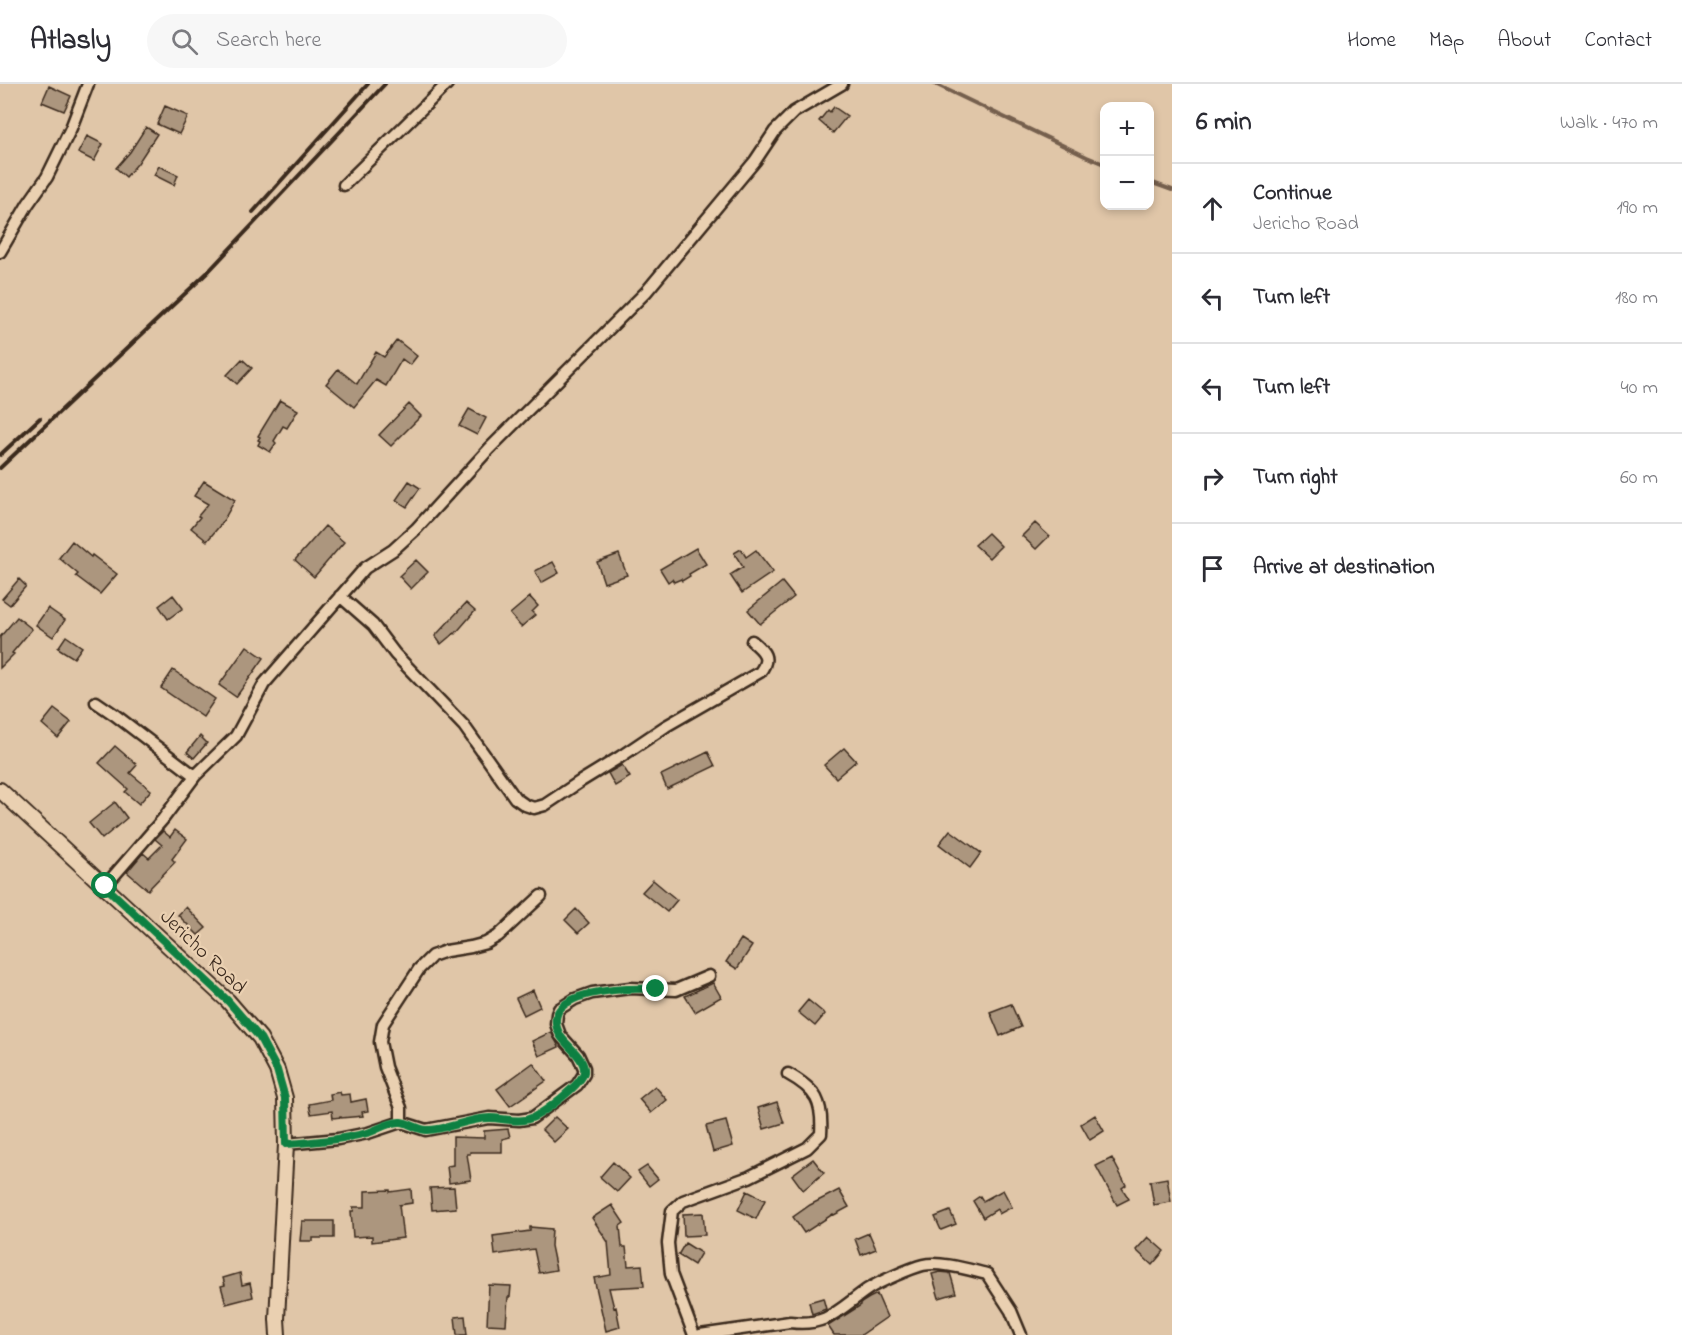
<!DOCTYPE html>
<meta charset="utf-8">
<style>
body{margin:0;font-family:"Indie Flower",sans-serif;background:#f7f7f7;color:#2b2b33}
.controls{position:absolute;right:18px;top:18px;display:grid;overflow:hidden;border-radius:12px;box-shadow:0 3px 9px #0003}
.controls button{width:54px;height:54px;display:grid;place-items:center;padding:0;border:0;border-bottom:2px solid #e1e1e2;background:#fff;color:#2b2b33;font:30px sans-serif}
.stop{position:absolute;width:18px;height:18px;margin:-14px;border:4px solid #0b8043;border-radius:50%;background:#fff}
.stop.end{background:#0b8043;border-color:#fff;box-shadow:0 2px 6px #0008}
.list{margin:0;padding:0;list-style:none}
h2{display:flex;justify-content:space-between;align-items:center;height:78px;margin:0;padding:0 24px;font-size:26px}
h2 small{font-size:20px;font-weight:400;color:#7c7c81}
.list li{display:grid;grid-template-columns:39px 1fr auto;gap:18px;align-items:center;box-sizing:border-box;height:90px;padding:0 24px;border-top:2px solid #e1e1e2}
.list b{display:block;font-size:22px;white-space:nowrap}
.list p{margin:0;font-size:20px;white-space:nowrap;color:#7c7c81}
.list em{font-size:20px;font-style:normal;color:#7c7c81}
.icon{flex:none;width:33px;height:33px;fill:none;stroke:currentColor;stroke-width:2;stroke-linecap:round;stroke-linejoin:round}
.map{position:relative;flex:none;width:1172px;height:1251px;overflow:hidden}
header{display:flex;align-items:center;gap:36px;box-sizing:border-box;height:84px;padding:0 30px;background:#fff;border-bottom:2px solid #e1e1e2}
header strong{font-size:28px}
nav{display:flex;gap:33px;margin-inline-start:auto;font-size:21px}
.search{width:420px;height:54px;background:#f7f7f7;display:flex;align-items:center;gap:15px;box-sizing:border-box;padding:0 21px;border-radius:33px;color:#7c7c81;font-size:22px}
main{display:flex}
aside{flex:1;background:#fff}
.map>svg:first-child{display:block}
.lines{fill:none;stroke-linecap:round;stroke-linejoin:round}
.stream{stroke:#745f4e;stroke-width:4}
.building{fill:#ac967e;stroke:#3b2a1e;stroke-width:1.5}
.minor-casing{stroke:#3b2a1e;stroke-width:15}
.tertiary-casing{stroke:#3b2a1e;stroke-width:18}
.minor{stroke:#ead0b1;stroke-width:10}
.tertiary{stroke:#ead0b1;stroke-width:14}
.rail{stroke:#3b2a1e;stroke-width:4}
.route{stroke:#0b8043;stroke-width:8}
.labels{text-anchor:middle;stroke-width:4.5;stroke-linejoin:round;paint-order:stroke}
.street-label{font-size:21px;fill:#3b2a1e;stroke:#ead0b1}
</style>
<header>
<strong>Atlasly</strong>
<div class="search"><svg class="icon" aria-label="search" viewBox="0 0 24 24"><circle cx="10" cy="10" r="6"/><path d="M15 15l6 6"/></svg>Search here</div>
<nav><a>Home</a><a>Map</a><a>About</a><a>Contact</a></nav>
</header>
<main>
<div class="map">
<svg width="1172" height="1251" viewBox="0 0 1172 1251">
<rect width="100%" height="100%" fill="#e0c6a8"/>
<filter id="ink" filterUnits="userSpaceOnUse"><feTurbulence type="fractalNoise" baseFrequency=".0167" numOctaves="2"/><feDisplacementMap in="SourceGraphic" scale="12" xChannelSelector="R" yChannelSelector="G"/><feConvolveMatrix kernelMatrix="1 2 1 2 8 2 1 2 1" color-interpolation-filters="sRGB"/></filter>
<g filter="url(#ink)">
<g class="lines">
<path class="stream" d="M 935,0 L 1087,73 L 1104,80
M 1150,98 L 1172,106"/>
</g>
<path class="building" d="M 49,2 L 71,12 L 64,27 L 42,18 Z
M 165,22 L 188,32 L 179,50 L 157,40 Z
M 834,23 L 847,32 L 833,49 L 819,37 L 828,26 L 830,28 Z
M 146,43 L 157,50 L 138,79 L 126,93 L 116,84 L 130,68 Z
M 87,52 L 103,60 L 94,77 L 78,69 Z
M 159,82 L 178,91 L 174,101 L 154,91 Z
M 397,256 L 417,272 L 410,281 L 402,275 L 386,302 L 376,296 L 354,323 L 326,300 L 338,285 L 357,300 L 376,268 L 384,273 Z
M 242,275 L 252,284 L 237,300 L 227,291 Z
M 280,316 L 298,326 L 287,344 L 283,342 L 274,357 L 276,359 L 270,368 L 258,361 L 260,357 L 258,356 L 260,353 L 258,352 Z
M 409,320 L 421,332 L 391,362 L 379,351 Z
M 469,325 L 486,334 L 477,351 L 459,342 Z
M 204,397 L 235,416 L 222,439 L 207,457 L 191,444 L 200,433 L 198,432 L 208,420 L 194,412 Z
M 409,397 L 420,404 L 407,423 L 396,416 Z
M 1035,439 L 1049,452 L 1036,465 L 1022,452 Z
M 325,442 L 344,458 L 314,493 L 295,476 Z
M 988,449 L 1001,462 L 989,474 L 975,461 Z
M 72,457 L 91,473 L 92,471 L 117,490 L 100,510 L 76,492 L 78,490 L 59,474 Z
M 696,464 L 706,480 L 689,490 L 690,492 L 682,497 L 681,495 L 674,498 L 672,495 L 668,498 L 660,485 Z
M 741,465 L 746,473 L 756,466 L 773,488 L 742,509 L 730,491 L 743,483 L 734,469 Z
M 619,470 L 627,491 L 604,499 L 597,478 Z
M 416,476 L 428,488 L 411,505 L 399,492 Z
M 553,478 L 559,489 L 541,499 L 535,487 Z
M 19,495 L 26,502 L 10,521 L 2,515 Z
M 782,498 L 794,513 L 760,540 L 748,526 Z
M 173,511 L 183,524 L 168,535 L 159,522 Z
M 530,513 L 538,522 L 532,528 L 535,531 L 521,543 L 510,530 Z
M 466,519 L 475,527 L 455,550 L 454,549 L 441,560 L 435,552 Z
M 48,524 L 65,536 L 53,553 L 36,541 Z
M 17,533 L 32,545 L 12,569 L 14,570 L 0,584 L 0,553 Z
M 66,552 L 82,563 L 74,574 L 58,564 Z
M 247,562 L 264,574 L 236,613 L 219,601 Z
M 173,586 L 215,615 L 203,633 L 161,604 Z
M 54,625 L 71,638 L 58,654 L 42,640 Z
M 200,652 L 207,659 L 194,674 L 187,668 Z
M 115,662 L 137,681 L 130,689 L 151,706 L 139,720 L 125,708 L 128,705 L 99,679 Z
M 844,664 L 856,677 L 836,694 L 824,681 Z
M 708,668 L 715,682 L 667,705 L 661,691 Z
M 622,681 L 630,693 L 615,702 L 608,689 Z
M 115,718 L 127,734 L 102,755 L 89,739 Z
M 175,746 L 187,755 L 172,775 L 175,778 L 148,806 L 127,788 L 143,769 L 149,774 L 162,761 L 155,755 L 163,747 L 170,753 Z
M 950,746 L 981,769 L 970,784 L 939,760 Z
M 653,796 L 677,816 L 667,828 L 642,808 Z
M 186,823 L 206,844 L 198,851 L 178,831 Z
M 576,825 L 589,839 L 578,849 L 565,836 Z
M 741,855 L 752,862 L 737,885 L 726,878 Z
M 713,899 L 721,913 L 695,928 L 685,912 Z
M 533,906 L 540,923 L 524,931 L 516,914 Z
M 808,916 L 825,930 L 815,942 L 798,928 Z
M 1011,920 L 1021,943 L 1000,952 L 990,928 Z
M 551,948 L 559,963 L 539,972 L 532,957 Z
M 533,979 L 546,997 L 510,1022 L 497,1005 Z
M 655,1002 L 667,1016 L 651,1029 L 639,1015 Z
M 340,1008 L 341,1011 L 350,1010 L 351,1018 L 366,1015 L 368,1027 L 362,1028 L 363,1032 L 341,1034 L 341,1033 L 333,1034 L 332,1027 L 311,1030 L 309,1020 L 331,1016 L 330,1010 Z
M 777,1018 L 784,1039 L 764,1045 L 758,1024 Z
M 1095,1031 L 1104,1047 L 1090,1056 L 1081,1040 Z
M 555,1033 L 568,1045 L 554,1058 L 542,1046 Z
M 726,1037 L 733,1062 L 713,1068 L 706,1042 Z
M 508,1045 L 510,1053 L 502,1055 L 502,1068 L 470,1068 L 470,1070 L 467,1070 L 471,1096 L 449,1099 L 447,1082 L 453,1081 L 453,1053 L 484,1054 L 484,1047 Z
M 1112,1074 L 1126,1101 L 1122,1104 L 1129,1115 L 1117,1121 L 1096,1082 Z
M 813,1075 L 824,1089 L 803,1106 L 792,1091 Z
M 613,1078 L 630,1094 L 617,1108 L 600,1093 Z
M 647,1082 L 658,1095 L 649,1102 L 638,1088 Z
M 1167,1094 L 1171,1118 L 1154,1121 L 1150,1097 Z
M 454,1103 L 456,1124 L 432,1126 L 430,1104 Z
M 411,1105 L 412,1119 L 399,1121 L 403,1154 L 372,1158 L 372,1152 L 353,1153 L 351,1127 L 354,1127 L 353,1123 L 365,1123 L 365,1107 L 390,1106 L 390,1108 Z
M 839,1106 L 849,1123 L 834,1131 L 833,1130 L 804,1149 L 793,1133 L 810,1121 Z
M 1003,1106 L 1012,1123 L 999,1130 L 997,1125 L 983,1134 L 973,1117 L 980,1112 L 983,1117 Z
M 747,1107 L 765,1116 L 756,1135 L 738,1126 Z
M 612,1121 L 624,1139 L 620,1142 L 622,1163 L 626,1163 L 628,1182 L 642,1181 L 644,1202 L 609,1204 L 614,1224 L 616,1223 L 620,1243 L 606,1247 L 594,1194 L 611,1191 L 608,1158 L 592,1134 Z
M 950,1127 L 956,1140 L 941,1146 L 935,1133 Z
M 703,1129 L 705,1151 L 684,1152 L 683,1130 Z
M 302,1137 L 334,1137 L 334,1154 L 313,1154 L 313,1157 L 300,1157 Z
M 530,1143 L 552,1145 L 551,1162 L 556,1186 L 539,1189 L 534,1165 L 495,1171 L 493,1152 L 530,1147 Z
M 869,1149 L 876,1165 L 861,1171 L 855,1155 Z
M 1148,1153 L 1164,1167 L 1152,1181 L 1136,1166 Z
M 685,1159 L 701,1169 L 694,1181 L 678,1171 Z
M 940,1188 L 950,1189 L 956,1209 L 939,1214 L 932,1190 Z
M 240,1189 L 242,1201 L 250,1199 L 253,1213 L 226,1220 L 221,1202 L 225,1201 L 223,1194 Z
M 489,1201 L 511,1202 L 510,1213 L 508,1213 L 506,1241 L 487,1240 Z
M 877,1210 L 887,1233 L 861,1251 L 834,1251 L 828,1242 L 861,1221 L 861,1219 L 869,1214 Z
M 823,1214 L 826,1225 L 812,1230 L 809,1218 Z
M 465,1232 L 467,1251 L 457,1251 L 455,1233 Z"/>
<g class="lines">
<defs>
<path id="minor" d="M 344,101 L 447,0
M 0,168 L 28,120 L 47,93 L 71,44 L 88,0
M 340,512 L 373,541 L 395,570 L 464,642 L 515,714 L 525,721 L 534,724 L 545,721 L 581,697 L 620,673 L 666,642 L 760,588 C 771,574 764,567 752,557
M 96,618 L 115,631 L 195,692
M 105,802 L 163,735 L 195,692 L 236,652 L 264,600 L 365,484 L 393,466 L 416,445 L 489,365 L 646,208 L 755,77 L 775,47 L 794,28 L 842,0
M 401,1038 L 426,1046 L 489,1034 L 519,1036 L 532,1034 L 577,1001 L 584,990 L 584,984 L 578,971 L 560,951 L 556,940 L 557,930 L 559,925 L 575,915 L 592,909 L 630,904 L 676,906 L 709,892
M 286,1060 L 338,1055 L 368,1049 L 401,1038 L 401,1024 L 385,983 L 380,958 L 383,940 L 419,885 L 432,872 L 446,867 L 471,863 L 486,859 L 498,852 L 541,812
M 694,1251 L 671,1190 L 668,1159 L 672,1127 L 683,1117 L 749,1093 L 807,1064 L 821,1050 C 823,1018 817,1006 788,990
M 700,1251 L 790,1238 C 828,1243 840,1224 868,1205 C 879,1198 911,1184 923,1181 C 940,1177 970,1186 987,1190 L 1011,1227 L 1021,1251"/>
<path id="tertiary" d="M 0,706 L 228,917 L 260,954 L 277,986 L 285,1014 L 286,1060 L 277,1235 L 278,1251"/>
</defs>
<use href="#minor" class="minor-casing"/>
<use href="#tertiary" class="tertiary-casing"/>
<use href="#minor" class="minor"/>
<use href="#tertiary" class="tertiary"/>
<path class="rail" d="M 253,128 L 368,0
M 0,371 L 40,334
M 0,384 L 208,188 L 385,0"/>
</g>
</g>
<g class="lines" filter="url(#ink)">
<path class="route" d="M 105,802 L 228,917 L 260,954 L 277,986 L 285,1014 L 286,1060 C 313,1058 340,1056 367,1049 C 377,1046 390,1037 401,1038 C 410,1039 418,1046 427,1046 C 448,1046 469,1034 490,1034 C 504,1034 520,1040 534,1033 C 546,1027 582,1000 584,988 C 586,974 565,961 560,951 C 535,904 631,904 656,905"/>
</g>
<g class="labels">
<g class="street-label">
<text transform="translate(204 867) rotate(44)" y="7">Jericho Road</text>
</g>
</g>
</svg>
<div class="controls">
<button>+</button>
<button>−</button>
</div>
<div class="stop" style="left:105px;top:802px"></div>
<div class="stop end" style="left:656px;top:905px"></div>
</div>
<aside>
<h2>6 min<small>Walk · 470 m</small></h2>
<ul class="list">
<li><svg class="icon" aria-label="ahead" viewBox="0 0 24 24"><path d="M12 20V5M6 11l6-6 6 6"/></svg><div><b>Continue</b><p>Jericho Road</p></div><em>190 m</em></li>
<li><svg class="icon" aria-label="left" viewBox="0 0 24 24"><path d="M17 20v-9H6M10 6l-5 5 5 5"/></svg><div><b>Turn left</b></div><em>180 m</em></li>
<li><svg class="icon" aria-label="left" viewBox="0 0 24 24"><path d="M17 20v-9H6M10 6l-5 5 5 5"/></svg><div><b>Turn left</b></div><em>40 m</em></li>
<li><svg class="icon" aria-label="right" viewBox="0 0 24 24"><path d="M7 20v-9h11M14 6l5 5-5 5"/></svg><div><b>Turn right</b></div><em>60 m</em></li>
<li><svg class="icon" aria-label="arrive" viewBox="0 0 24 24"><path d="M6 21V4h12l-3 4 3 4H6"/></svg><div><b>Arrive at destination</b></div></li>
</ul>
</aside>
</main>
